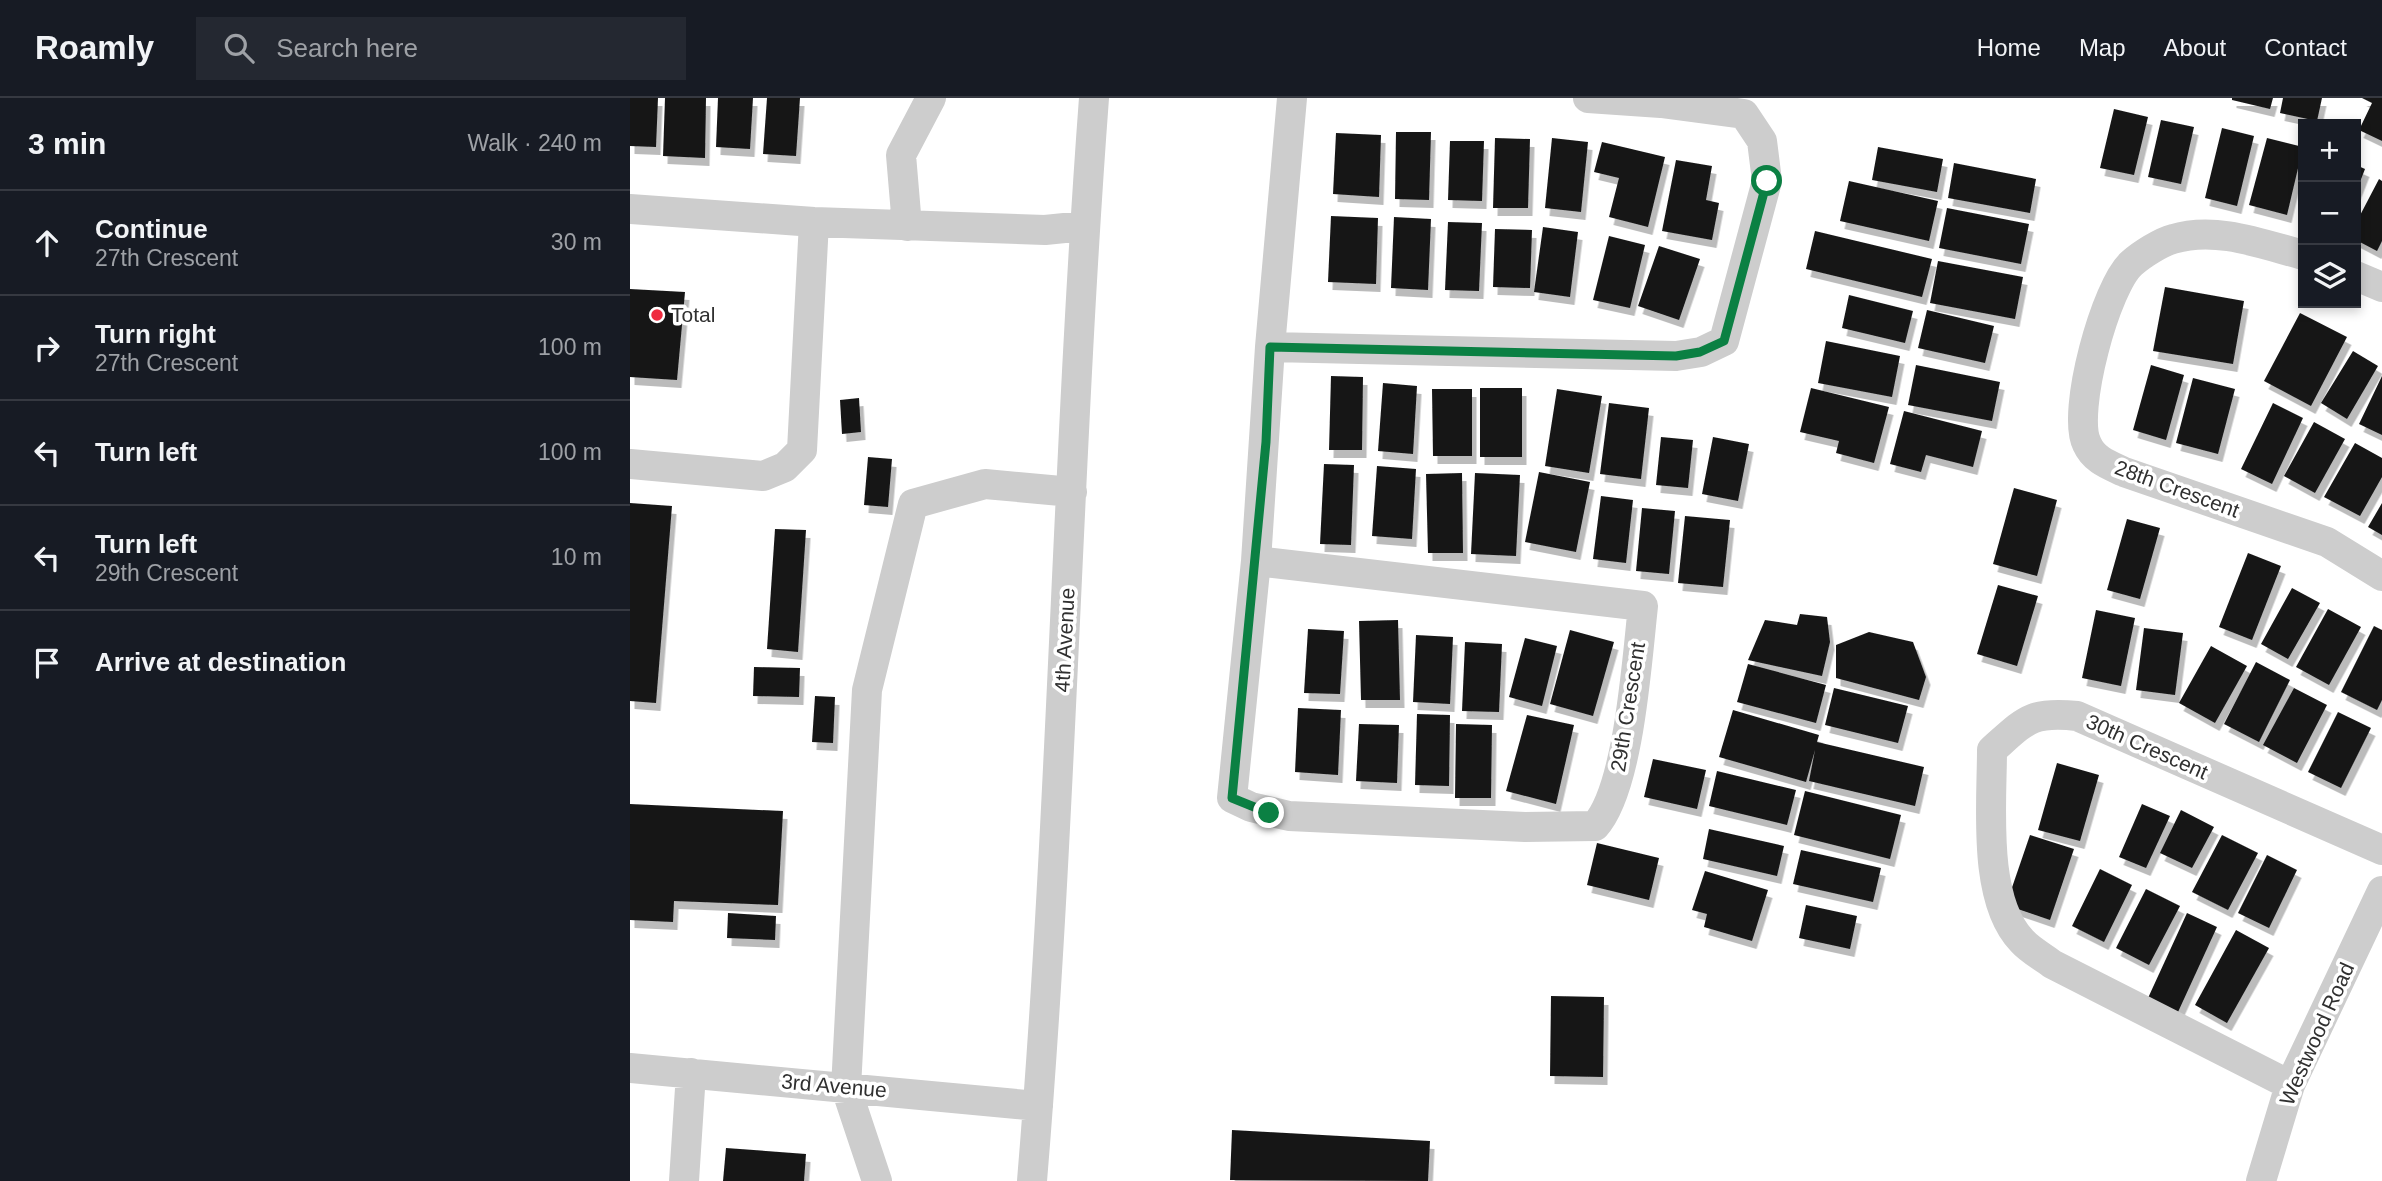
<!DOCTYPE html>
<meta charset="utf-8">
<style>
body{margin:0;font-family:Arial,sans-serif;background:#242831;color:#f1f3f6}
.controls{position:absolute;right:21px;top:21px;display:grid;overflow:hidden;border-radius:0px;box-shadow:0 4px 10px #0003}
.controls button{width:63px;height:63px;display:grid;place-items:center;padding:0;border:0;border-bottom:2px solid #363941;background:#171b24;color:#f1f3f6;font:35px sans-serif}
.stop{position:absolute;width:21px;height:21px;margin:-16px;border:5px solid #0b8043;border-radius:50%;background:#fff}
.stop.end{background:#0b8043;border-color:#fff;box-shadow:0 2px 7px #0008}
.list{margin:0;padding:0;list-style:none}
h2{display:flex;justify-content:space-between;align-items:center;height:91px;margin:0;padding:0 28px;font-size:30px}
h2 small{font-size:23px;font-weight:400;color:#9ea1a6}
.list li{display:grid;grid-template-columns:46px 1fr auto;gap:21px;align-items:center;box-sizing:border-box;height:105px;padding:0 28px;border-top:2px solid #363941}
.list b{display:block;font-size:26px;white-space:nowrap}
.list p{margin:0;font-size:23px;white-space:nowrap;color:#9ea1a6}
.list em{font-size:23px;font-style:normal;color:#9ea1a6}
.icon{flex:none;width:38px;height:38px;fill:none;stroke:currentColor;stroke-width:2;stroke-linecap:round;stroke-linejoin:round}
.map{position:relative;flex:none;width:1752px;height:1083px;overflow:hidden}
header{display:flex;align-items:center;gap:42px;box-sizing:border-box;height:98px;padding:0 35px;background:#171b24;border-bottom:2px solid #363941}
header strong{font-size:33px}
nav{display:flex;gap:38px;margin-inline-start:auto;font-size:24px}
.search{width:490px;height:63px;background:#242831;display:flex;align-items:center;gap:18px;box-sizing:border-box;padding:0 24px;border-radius:0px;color:#9ea1a6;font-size:26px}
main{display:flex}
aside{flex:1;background:#171b24}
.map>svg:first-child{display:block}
.building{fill:#171717;filter:url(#shadow)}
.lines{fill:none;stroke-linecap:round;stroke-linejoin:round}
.minor{stroke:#cdcdcd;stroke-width:30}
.route{stroke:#0b8043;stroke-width:9}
.poi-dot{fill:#ef2b3f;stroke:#fff;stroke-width:2.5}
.labels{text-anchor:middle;stroke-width:7;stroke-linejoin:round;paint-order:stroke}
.poi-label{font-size:21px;fill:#303030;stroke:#fff;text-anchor:start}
.street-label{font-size:21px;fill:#303030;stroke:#fff}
</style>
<header>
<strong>Roamly</strong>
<div class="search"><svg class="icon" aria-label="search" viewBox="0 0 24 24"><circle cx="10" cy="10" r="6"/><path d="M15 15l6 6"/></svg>Search here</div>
<nav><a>Home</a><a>Map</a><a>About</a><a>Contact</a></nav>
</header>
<main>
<aside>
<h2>3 min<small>Walk · 240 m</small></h2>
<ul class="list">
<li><svg class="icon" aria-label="ahead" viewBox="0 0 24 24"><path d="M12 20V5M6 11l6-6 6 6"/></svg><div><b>Continue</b><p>27th Crescent</p></div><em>30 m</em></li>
<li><svg class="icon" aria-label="right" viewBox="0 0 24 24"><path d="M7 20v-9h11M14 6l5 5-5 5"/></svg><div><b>Turn right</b><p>27th Crescent</p></div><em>100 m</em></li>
<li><svg class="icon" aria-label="left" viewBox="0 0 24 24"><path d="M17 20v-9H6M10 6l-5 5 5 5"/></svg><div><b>Turn left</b></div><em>100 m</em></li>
<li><svg class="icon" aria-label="left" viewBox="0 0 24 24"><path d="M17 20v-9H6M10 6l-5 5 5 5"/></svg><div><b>Turn left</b><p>29th Crescent</p></div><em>10 m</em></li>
<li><svg class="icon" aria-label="arrive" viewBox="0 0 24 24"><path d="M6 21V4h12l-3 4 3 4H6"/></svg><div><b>Arrive at destination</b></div></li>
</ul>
</aside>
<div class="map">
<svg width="1752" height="1083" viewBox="0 0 1752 1083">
<defs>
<filter id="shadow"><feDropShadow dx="4.5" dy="8" stdDeviation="0" flood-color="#0004"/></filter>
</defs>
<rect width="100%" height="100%" fill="#fff"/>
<path class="building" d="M 0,0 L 28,0 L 26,49 L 0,48 Z
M 35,0 L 76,0 L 75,60 L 33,58 Z
M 88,0 L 123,0 L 120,51 L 86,49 Z
M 137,0 L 170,0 L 166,58 L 133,56 Z
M 1602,0 L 1643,0 L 1640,11 L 1602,2 Z
M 1653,0 L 1692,0 L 1687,23 L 1650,15 Z
M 1732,0 L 1752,0 L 1752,43 L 1729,32 L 1742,5 Z
M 1484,11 L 1518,19 L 1504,77 L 1470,70 Z
M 1531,22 L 1564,29 L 1551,86 L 1518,79 Z
M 1592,30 L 1624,38 L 1607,108 L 1575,100 Z
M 766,34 L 801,34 L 799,102 L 765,101 Z
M 706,35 L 751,37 L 749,99 L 703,96 Z
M 865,40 L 900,41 L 898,110 L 863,110 Z
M 922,40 L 958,44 L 951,114 L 915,110 Z
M 1637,40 L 1673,49 L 1657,117 L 1619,107 Z
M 820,43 L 854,43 L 852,103 L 818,102 Z
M 972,44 L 1035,59 L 1018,129 L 979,119 L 989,80 L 964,74 Z
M 1248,49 L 1313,61 L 1307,94 L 1242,82 Z
M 1046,62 L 1082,68 L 1076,102 L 1089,105 L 1082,142 L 1032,133 Z
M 1324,65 L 1406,81 L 1400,115 L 1318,100 Z
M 1726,67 L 1735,71 L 1726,94 Z
M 1749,81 L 1752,83 L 1752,143 L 1747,153 L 1726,142 L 1726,125 Z
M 1219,83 L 1308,103 L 1299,143 L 1210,123 Z
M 1317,110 L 1399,126 L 1391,166 L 1309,150 Z
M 701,118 L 748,120 L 746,186 L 698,184 Z
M 764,119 L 801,121 L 798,192 L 761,190 Z
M 818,124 L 852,125 L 849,193 L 815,192 Z
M 913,129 L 948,134 L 940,199 L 904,194 Z
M 865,131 L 902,132 L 900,190 L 863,189 Z
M 1185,133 L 1302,161 L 1292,199 L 1176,171 Z
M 979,138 L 1015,147 L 1000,210 L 963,202 Z
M 1029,148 L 1070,161 L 1049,222 L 1008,208 Z
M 1308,163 L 1393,179 L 1385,221 L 1300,205 Z
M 1535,189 L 1614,203 L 1603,266 L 1523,253 Z
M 0,191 L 55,194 L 47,282 L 0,279 Z
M 1219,197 L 1283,213 L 1275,245 L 1212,230 Z
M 1297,212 L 1364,228 L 1355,265 L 1288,250 Z
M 1670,215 L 1717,239 L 1681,308 L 1634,283 Z
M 1196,243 L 1270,258 L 1262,299 L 1188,285 Z
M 1723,253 L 1748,268 L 1717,321 L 1691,305 Z
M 1286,267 L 1370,284 L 1362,323 L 1278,307 Z
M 1521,267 L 1554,277 L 1536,342 L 1503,332 Z
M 701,278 L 733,279 L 732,352 L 699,352 Z
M 1752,278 L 1752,337 L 1729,326 Z
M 1563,280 L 1605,291 L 1588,356 L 1546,345 Z
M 753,285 L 787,288 L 783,356 L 748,353 Z
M 850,290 L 892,290 L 892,359 L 850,359 Z
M 1181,290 L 1259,309 L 1244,365 L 1206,355 L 1209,343 L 1170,334 Z
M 802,291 L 842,291 L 842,358 L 803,358 Z
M 927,291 L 972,298 L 959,375 L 915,368 Z
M 229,300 L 231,334 L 212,336 L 210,302 Z
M 979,305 L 1019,310 L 1011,381 L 970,376 Z
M 1643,305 L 1673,320 L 1642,386 L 1611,371 Z
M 1274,313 L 1352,333 L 1343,369 L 1296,357 L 1291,374 L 1260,366 Z
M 1684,324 L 1715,341 L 1685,395 L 1654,378 Z
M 1031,339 L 1063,342 L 1058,390 L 1026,387 Z
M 1083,339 L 1119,346 L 1108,403 L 1072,396 Z
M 1725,345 L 1752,360 L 1752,379 L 1730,418 L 1694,399 Z
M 238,359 L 262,361 L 258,409 L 234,407 Z
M 694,366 L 724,367 L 721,447 L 690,446 Z
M 747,368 L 786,371 L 782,441 L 742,438 Z
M 909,374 L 960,384 L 946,454 L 895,444 Z
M 832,375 L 833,455 L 798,455 L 796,376 Z
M 845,375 L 890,377 L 886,458 L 841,456 Z
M 1384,390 L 1427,402 L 1407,478 L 1363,466 Z
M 971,398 L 1003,402 L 996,465 L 963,461 Z
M 0,405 L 42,408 L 26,605 L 0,603 Z
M 1752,405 L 1752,437 L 1738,429 Z
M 1012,410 L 1045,413 L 1039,476 L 1006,473 Z
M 1055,418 L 1100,422 L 1093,489 L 1048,485 Z
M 1497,421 L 1530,430 L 1510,501 L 1477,492 Z
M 145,431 L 176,432 L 168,554 L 137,551 Z
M 1618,455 L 1651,468 L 1622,542 L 1589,529 Z
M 1368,487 L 1408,498 L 1387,568 L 1347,556 Z
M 1662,490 L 1690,505 L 1658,561 L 1631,546 Z
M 1698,511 L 1731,529 L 1699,587 L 1666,569 Z
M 1466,512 L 1505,520 L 1491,588 L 1452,580 Z
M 1170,516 L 1197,519 L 1200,544 L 1192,578 L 1118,562 L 1135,522 L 1167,527 Z
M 768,522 L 770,602 L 731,602 L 729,523 Z
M 1744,528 L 1752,532 L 1752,602 L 1747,612 L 1711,594 Z
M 1514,530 L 1553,535 L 1545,597 L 1506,592 Z
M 678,531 L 714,533 L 710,596 L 674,595 Z
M 940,532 L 984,544 L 963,618 L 920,606 Z
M 1239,534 L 1283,544 L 1296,579 L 1289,602 L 1206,580 L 1206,547 Z
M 786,537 L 823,539 L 820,606 L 783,604 Z
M 895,540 L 927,548 L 912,608 L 879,599 Z
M 835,544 L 872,546 L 869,614 L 832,613 Z
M 1581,548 L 1617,568 L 1585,625 L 1549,605 Z
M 1626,564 L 1660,582 L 1629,644 L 1594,626 Z
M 1118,566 L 1196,587 L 1186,625 L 1107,604 Z
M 124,569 L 170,570 L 169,599 L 123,598 Z
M 1204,590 L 1278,608 L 1268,645 L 1195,627 Z
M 1664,590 L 1697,607 L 1667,665 L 1633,647 Z
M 185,598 L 205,599 L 203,645 L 182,644 Z
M 668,610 L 711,612 L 708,677 L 665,674 Z
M 1103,612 L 1189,637 L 1187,644 L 1294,669 L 1285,708 L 1179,683 L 1185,652 L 1176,684 L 1089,659 Z
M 1708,614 L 1741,630 L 1711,690 L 1678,674 Z
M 787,616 L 820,617 L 819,688 L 785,687 Z
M 897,617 L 944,627 L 926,706 L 876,693 Z
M 729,626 L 769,627 L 767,685 L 726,683 Z
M 826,626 L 862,627 L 861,700 L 825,700 Z
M 1023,661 L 1076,672 L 1067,711 L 1014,699 Z
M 1427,665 L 1469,677 L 1450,743 L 1408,732 Z
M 1087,673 L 1166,692 L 1157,727 L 1079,708 Z
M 1175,693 L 1271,717 L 1260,761 L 1164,737 Z
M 0,706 L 153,713 L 148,807 L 44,803 L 43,824 L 0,822 Z
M 1512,706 L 1540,718 L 1516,770 L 1489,759 Z
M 1551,712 L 1584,729 L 1562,770 L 1530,755 Z
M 1079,731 L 1154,748 L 1147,778 L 1073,761 Z
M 1400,737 L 1444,751 L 1420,822 L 1376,807 Z
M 1592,737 L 1628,755 L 1598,812 L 1562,794 Z
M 967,745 L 1029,760 L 1019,802 L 957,787 Z
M 1171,752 L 1251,770 L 1243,804 L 1163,786 Z
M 1637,757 L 1667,772 L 1639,830 L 1608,815 Z
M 1470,771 L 1502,787 L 1474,844 L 1442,828 Z
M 1075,773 L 1138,792 L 1122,843 L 1074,829 L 1077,816 L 1062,812 Z
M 1516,791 L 1550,808 L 1519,867 L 1486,850 Z
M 1176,807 L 1227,818 L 1220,851 L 1169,840 Z
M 98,815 L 146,818 L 145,842 L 97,840 Z
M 1557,815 L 1587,829 L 1548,914 L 1518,900 Z
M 1606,832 L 1639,850 L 1597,925 L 1565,907 Z
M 921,898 L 974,899 L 973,979 L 920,978 Z
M 602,1032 L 800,1043 L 798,1083 L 600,1082 Z
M 96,1050 L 176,1056 L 174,1083 L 93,1083 Z"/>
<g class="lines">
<path class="minor" d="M 0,111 L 184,124 L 415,132 L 454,128
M 277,128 L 271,57 L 301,0
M 1673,157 C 1632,146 1586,128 1543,141 C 1531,144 1511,157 1502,165 C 1476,187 1441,315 1457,346 C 1464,362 1479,367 1494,374 L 1697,444 L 1752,478
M 1726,178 L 1752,189
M 640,249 L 1046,258 L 1071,254 L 1094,243 L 1137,83 L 1132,43 L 1114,16 L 1031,5 L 958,0
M 0,366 L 133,378 L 155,369 L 172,352 L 184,124
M 626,463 L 1013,508 C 1007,561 999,691 965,728 L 895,729 L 659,718 L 621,709 L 602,700 L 626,463 L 640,249 L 662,0
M 0,970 L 408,1008
M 1660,987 L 1422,866 C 1413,859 1400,852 1392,843 C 1352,802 1362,706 1362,652 C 1395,623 1400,613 1447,618 L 1752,752
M 54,1083 L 61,975
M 247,1083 L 216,990 L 237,592 L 283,406 L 355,386 L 442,394
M 402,1083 C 432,723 437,361 464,0
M 1631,1083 L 1660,987 L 1752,793"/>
</g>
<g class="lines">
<path class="route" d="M 639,715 L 602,700 L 636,344 L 640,249 L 1046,258 L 1070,254 L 1094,243 L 1137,83"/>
</g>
<circle class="poi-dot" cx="27" cy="217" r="7"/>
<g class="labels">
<g class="poi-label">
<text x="41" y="224">Total</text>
</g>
<g class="street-label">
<text transform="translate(1547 391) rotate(20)" y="7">28th Crescent</text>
<text transform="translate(435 542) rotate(-87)" y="7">4th Avenue</text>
<text transform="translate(998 609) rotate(-81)" y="7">29th Crescent</text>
<text transform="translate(1517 649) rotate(24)" y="7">30th Crescent</text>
<text transform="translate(1687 936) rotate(-66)" y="7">Westwood Road</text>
<text transform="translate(204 988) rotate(5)" y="7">3rd Avenue</text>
</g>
</g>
</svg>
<div class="controls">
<button>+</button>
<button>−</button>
<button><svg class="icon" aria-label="layers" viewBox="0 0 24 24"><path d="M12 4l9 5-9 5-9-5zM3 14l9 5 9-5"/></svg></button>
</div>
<div class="stop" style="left:1137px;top:83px"></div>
<div class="stop end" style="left:639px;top:715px"></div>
</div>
</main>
